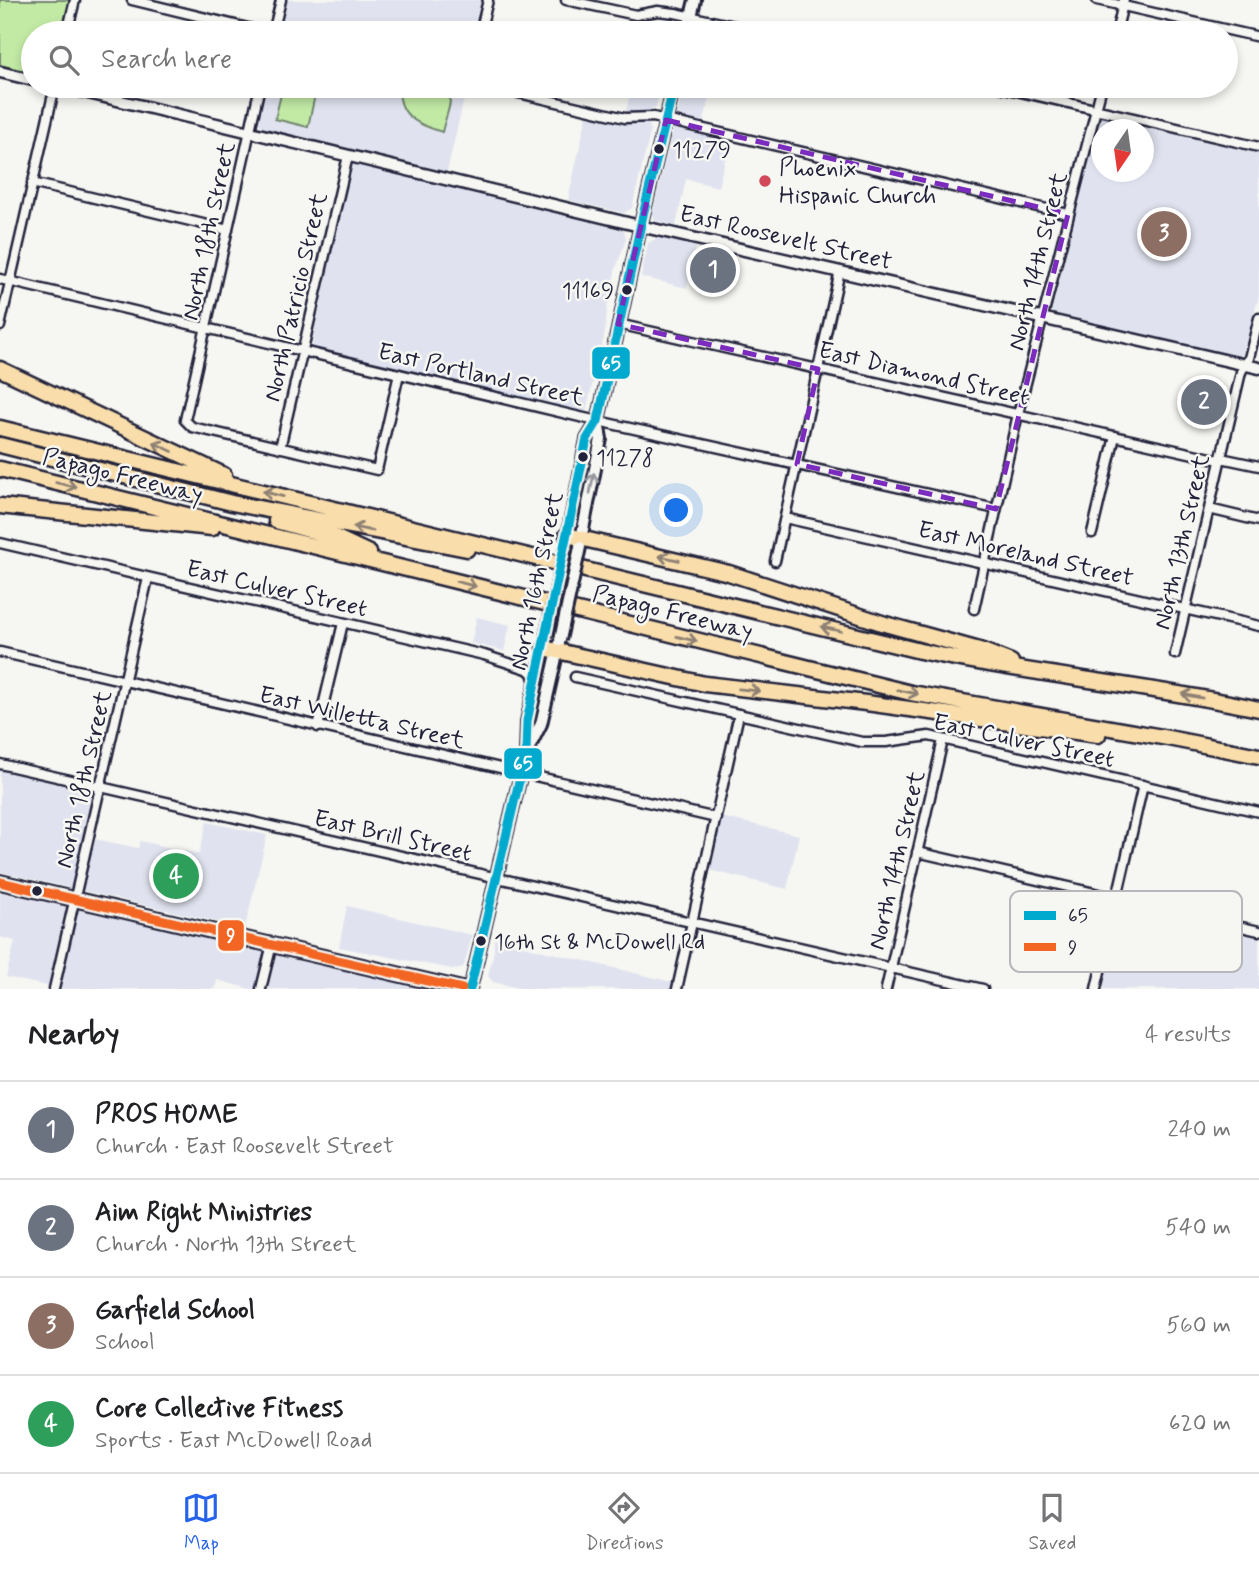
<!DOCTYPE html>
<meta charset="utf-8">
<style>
body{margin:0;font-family:Mynerve,sans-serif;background:#f2f2f2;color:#202124}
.compass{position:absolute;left:1091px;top:119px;width:63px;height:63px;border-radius:50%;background:#fff;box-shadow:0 4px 10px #0003;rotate:193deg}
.you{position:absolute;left:677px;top:511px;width:24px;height:24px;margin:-18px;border:5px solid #fff;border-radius:50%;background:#1a73e8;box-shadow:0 0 0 10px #1a73e833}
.badge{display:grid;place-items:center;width:46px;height:46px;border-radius:50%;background:#2563eb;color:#fff;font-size:23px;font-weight:700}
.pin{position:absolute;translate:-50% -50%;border:4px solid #fff;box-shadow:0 2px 7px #0006}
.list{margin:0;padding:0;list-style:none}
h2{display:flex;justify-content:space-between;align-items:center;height:91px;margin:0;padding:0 28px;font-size:30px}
h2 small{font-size:23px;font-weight:400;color:#757577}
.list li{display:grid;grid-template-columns:46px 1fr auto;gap:21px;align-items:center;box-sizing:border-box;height:98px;padding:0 28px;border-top:2px solid #e0e0e0}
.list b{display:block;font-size:26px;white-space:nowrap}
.list p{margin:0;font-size:23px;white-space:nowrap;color:#757577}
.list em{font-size:23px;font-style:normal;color:#757577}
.icon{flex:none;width:38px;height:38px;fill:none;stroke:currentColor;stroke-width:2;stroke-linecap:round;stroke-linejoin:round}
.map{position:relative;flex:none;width:1259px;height:989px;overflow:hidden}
.search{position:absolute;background:#fff;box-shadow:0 4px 10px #0003;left:21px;right:21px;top:21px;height:77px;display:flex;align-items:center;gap:18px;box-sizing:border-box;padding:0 24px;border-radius:38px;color:#757577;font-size:26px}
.sheet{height:483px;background:#fff}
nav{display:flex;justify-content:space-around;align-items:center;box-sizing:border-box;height:98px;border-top:2px solid #e0e0e0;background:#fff;font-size:19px;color:#757577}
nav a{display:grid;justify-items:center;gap:4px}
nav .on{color:#2563eb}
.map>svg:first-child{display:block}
.built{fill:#e0e3ef;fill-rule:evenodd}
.green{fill:#c2eaa5;stroke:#728670;stroke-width:2}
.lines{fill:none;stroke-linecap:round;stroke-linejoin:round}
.minor-casing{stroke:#22223b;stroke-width:13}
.tertiary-casing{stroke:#22223b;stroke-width:15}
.secondary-casing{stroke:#22223b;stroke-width:16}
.primary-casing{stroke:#22223b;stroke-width:18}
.motorway-casing{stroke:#22223b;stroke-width:19}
.minor{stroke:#f6f6f2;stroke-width:8}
.tertiary{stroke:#f6f6f2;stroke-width:10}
.secondary{stroke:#f6f6f2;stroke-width:10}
.primary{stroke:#f9deab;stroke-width:12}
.motorway{stroke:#f9deab;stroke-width:14}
.secondary-bridge-casing{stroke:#22223b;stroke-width:16;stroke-linecap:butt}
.secondary-bridge{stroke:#f6f6f2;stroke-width:10}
.bus-1-casing{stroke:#f6f6f2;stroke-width:14}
.bus-2-casing{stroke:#f6f6f2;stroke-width:14}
.bus-1{stroke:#00a9ce;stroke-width:9}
.bus-2{stroke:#f26522;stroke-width:9}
.oneway{stroke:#8e8073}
.oneway2{stroke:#9797a0}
.marked{fill:none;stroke:#7b2cbf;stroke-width:5;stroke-dasharray:14 9;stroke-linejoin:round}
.bus-dot{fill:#22223b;stroke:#f6f6f2;stroke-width:2.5}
.poi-dot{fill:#d1495b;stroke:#f6f6f2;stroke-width:2.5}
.labels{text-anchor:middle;stroke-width:5;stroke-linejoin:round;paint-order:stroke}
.bus-label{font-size:22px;fill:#22223b;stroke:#f6f6f2;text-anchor:start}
.poi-label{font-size:24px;fill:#22223b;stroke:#f6f6f2;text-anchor:start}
.street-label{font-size:24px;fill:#22223b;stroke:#f6f6f2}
.key{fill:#f6f6f2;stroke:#b6b6bb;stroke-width:2}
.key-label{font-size:19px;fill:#22223b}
.line-badge{stroke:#f6f6f2;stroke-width:2.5}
.badge-label{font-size:19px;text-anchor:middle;font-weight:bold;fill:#fff}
</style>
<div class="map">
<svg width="1259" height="989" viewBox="0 0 1259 989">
<rect width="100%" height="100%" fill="#f6f6f2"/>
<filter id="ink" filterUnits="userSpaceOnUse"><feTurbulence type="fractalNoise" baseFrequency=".0143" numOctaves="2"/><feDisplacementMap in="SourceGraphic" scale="14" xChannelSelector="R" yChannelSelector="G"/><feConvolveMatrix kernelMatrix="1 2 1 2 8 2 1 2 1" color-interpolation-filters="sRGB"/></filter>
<g filter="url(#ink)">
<path class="built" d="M 288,0 L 482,0 L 474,33 L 279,33 Z
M 651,19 L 674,21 L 676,25 L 674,33 L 629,33 L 632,22 Z
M 267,86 L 467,86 L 447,172 L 262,127 L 258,122 Z
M 632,86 L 661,86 L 656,107 L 652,108 L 648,123 L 651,130 L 632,208 L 624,213 L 568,200 L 588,110 L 624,118 Z
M 684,86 L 712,86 L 702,129 L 731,136 L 718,187 L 686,179 L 676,226 L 656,221 L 652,215 Z
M 1103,115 L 1259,151 L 1259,296 L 1241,359 L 1053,317 L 1051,315 L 1098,119 ZM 1102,130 L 1144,130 L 1144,172 L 1102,172 Z
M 355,163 L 624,230 L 626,239 L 616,268 L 607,309 L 605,333 L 586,411 L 581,412 L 313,347 L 312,342 L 351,168 Z
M 659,237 L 696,245 L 687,288 L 641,277 L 648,243 Z
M 477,617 L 510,625 L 504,651 L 471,643 Z
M 0,769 L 95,791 L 85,837 L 138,848 L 140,841 L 199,854 L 207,822 L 267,835 L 245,928 L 0,872 Z
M 721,817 L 799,835 L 787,889 L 709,870 Z
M 0,891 L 424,989 L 250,989 L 217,980 L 215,989 L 60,989 L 6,977 L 15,941 L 0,937 Z
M 1123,905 L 1259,936 L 1259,989 L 1103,989 Z
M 347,906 L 472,935 L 464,966 L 457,970 L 339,947 Z
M 494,939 L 672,982 L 670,989 L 523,989 L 493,982 L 488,976 L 494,951 Z"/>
<path class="green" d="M 0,0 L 70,0 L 62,33 L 33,33 L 33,73 L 0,65 Z
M 283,86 L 317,86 L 308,127 L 275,119 Z
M 399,86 L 425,88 L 426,86 C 464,86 447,108 442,132 C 416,124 398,116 399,86 Z"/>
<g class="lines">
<defs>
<path id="minor" d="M 132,0 L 268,33
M 566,0 L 636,15 L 658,11 L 675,13 L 767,33
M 1097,0 L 1259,37
M 67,33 L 75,0
M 273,33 L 281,0
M 480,33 L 488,0
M 1116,33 L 1124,0
M 260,86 L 185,420 L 192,427 L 377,470 L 399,374
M 489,86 L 625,118 L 653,117 L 1068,214
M 995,86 L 1259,147
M 32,183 L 228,230
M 0,279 L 580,417 L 996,509
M 618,324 L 1220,460
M 0,326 L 55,86
M 280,448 L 348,156
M 1221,458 L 1259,466
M 1209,509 L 1259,521
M 785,518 L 1259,626
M 1092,533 L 1115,436
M 0,543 L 484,655 L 527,669 L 532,673 L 535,683
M 775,561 L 840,271
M 974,609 L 1018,414 L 1102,86
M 0,652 L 716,818
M 1175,654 L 1241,372 L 1249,358 L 1259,318
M 575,677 L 862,742 L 886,742 L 929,736 L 1259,812
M 318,727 L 343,623
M 0,764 L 983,989
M 917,852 L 1259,931
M 54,989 L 148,578
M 261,989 L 272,944
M 677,989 L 739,714
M 886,989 L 943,740
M 1096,989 L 1143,785"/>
<path id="tertiary" d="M 0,72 L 33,80
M 59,86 L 640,226 L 1259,368"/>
<path id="secondary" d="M 687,33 L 695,0
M 566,542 L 587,439 L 598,421 L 643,215 L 674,86
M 580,544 L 601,439 L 598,421
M 528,750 L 541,724 L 559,645
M 470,989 L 526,752 L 527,721 L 545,643"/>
<path id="primary" d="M 0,882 L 462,989"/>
<path id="motorway" d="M 0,369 L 224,475
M 0,428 L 920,651 C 1032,675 1147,685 1259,709
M 0,445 L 232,503 L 467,549
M 0,469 L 911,693 L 1168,738 L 1259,756
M 0,506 L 212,528
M 276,521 L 337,538 L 369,553
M 567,535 L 729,573 L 885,624 L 983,651 L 1011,662
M 544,648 L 705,684 L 866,703 L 1098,735"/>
</defs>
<use href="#minor" class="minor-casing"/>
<use href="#tertiary" class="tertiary-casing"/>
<use href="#secondary" class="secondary-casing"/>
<use href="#primary" class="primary-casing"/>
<use href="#motorway" class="motorway-casing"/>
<use href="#minor" class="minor"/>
<use href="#tertiary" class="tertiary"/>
<use href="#secondary" class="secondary"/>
<use href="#primary" class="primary"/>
<use href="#motorway" class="motorway"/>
<defs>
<path id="secondary-bridge" d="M 546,636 L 565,548
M 560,640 L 580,547"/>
</defs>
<use href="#secondary-bridge" class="secondary-bridge-casing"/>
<use href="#secondary-bridge" class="secondary-bridge"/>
<defs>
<path id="bus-1" d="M 470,989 L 526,752 L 527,721 L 587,439 L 598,421 L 643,215 L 674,86"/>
<path id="bus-2" d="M 0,882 L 462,989"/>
</defs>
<use href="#bus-1" class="bus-1-casing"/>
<use href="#bus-2" class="bus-2-casing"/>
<use href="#bus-1" class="bus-1"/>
<use href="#bus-2" class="bus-2"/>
</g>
<defs><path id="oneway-shaft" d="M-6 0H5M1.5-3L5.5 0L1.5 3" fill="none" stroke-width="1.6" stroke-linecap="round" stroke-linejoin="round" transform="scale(1.75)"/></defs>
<g class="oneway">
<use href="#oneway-shaft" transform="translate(163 447) rotate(-155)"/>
<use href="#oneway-shaft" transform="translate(66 485) rotate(13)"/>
<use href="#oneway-shaft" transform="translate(273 494) rotate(-166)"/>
<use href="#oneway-shaft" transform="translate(363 529) rotate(-169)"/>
<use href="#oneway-shaft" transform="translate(669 558) rotate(-167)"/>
<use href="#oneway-shaft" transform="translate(466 584) rotate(14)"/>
<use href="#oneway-shaft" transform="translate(831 629) rotate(-167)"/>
<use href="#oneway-shaft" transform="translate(687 639) rotate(14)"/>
<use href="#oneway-shaft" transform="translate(749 690) rotate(6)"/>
<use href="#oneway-shaft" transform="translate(908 692) rotate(12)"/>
<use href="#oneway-shaft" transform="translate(1192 696) rotate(-169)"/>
</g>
<use class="oneway2" href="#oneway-shaft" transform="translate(592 483) rotate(-79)"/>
</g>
<path class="marked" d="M 666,120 L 1068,214 L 996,509 L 797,464 L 818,369 L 618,324 Z"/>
<g class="bus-dot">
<circle cx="659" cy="149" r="6"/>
<circle cx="627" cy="290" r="6"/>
<circle cx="583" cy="457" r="6"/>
<circle cx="37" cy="891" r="6"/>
<circle cx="481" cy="941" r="6"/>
</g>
<circle class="poi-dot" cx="765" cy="181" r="7"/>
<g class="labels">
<g class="bus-label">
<text x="672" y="157">11279</text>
<text x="614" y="298" text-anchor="end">11169</text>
<text x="596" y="465">11278</text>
<text x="494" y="949">16th St &amp; McDowell Rd</text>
</g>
<g class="poi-label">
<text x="779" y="175">Phoenix<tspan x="779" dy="28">Hispanic Church</tspan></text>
</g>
<g class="street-label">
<text transform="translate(208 231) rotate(-78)" y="8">North 18th Street</text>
<text transform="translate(786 237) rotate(13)" y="8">East Roosevelt Street</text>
<text transform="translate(1037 261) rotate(-76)" y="8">North 14th Street</text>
<text transform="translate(295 297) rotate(-77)" y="8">North Patricio Street</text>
<text transform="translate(924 373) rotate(13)" y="8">East Diamond Street</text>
<text transform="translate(481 374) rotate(13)" y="8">East Portland Street</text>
<text transform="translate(123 475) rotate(14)" y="8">Papago Freeway</text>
<text transform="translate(1181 542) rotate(-77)" y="8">North 13th Street</text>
<text transform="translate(1026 553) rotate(13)" y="8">East Moreland Street</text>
<text transform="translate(536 581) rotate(-78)" y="8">North 16th Street</text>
<text transform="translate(277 588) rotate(13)" y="8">East Culver Street</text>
<text transform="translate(673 612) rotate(14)" y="8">Papago Freeway</text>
<text transform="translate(362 717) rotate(13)" y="8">East Willetta Street</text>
<text transform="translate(1024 740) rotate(12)" y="8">East Culver Street</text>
<text transform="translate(83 779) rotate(-77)" y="8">North 18th Street</text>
<text transform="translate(393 835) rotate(13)" y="8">East Brill Street</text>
<text transform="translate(896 860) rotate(-77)" y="8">North 14th Street</text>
</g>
</g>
<rect x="1010" y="891" width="232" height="81" rx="10" class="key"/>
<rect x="1024" y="911" width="32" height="9" fill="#00a9ce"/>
<rect x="1024" y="943" width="32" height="8" fill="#f26522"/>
<g class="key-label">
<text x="1068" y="922">65</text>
<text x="1068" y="954">9</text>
</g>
<g class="line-badge">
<rect x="591" y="346" width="40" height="34" rx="7" fill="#00a9ce"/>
<rect x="503" y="747" width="40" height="33" rx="7" fill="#00a9ce"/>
<rect x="217" y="919" width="28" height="33" rx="7" fill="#f26522"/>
</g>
<g class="badge-label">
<text x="611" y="370">65</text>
<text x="523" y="770">65</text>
<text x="231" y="942">9</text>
</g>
</svg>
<svg class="compass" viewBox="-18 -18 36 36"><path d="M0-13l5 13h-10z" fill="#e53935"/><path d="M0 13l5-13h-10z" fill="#757577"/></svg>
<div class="you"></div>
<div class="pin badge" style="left:713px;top:270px;background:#6b7280">1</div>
<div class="pin badge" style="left:1204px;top:402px;background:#6b7280">2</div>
<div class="pin badge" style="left:1164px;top:234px;background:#8d6e63">3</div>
<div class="pin badge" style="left:176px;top:876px;background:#2e9e5b">4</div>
<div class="search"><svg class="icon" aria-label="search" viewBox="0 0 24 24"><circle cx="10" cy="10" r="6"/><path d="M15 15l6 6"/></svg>Search here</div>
</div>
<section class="sheet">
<h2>Nearby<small>4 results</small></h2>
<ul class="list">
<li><span class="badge" style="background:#6b7280">1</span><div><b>PROS HOME</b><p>Church · East Roosevelt Street</p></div><em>240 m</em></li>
<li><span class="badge" style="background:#6b7280">2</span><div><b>Aim Right Ministries</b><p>Church · North 13th Street</p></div><em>540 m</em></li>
<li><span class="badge" style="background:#8d6e63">3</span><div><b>Garfield School</b><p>School</p></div><em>560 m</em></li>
<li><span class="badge" style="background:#2e9e5b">4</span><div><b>Core Collective Fitness</b><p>Sports · East McDowell Road</p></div><em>620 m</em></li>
</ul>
</section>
<nav>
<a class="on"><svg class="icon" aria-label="map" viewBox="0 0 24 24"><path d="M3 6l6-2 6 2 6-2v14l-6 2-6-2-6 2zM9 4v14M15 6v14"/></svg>Map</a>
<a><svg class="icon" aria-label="directions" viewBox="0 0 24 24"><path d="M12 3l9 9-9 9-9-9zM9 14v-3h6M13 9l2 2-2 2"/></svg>Directions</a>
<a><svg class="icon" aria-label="saved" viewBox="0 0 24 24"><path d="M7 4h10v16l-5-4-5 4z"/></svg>Saved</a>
</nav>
